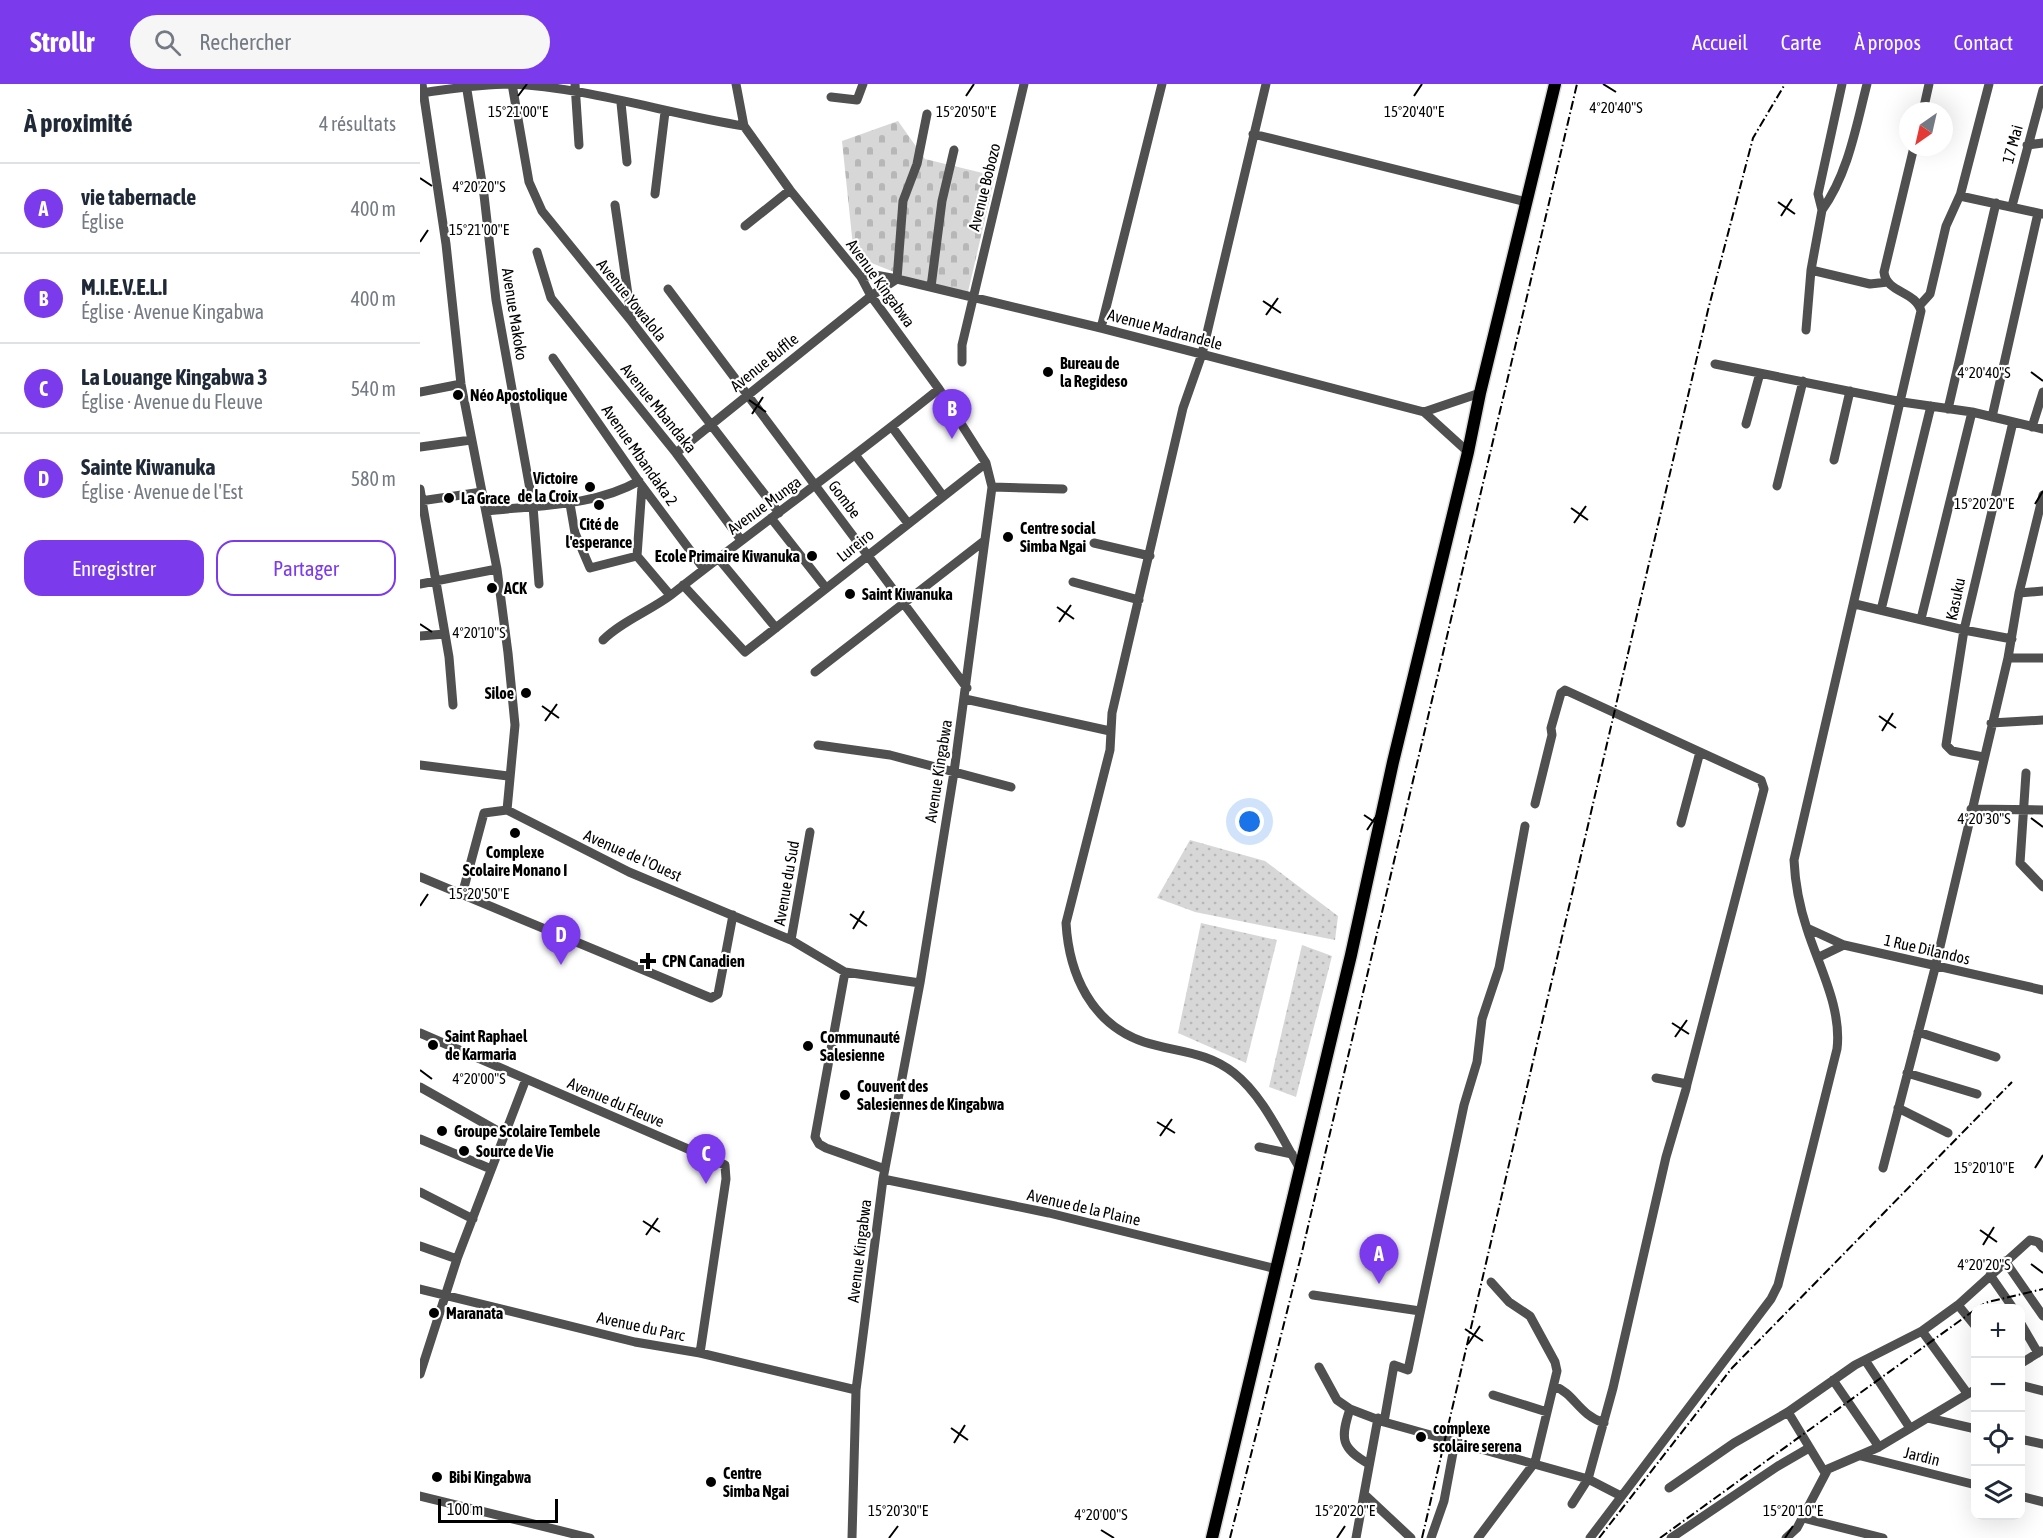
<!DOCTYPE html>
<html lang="fr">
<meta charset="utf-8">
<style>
body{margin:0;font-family:"Asap Condensed",sans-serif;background:#f6f6f7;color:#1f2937}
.controls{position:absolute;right:18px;bottom:18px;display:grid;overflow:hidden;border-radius:12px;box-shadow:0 6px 24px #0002}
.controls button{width:54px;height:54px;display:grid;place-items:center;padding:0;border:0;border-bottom:2px solid #e0e1e3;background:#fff;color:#1f2937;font:30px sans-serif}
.compass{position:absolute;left:1479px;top:18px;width:54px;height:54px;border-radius:50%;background:#fff;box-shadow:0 6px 24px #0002;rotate:214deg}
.scale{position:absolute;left:18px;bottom:15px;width:120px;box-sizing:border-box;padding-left:6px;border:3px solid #000;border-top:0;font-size:16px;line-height:21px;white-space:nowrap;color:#000;-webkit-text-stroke:4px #fff;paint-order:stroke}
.you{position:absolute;left:830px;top:738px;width:21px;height:21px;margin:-15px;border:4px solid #fff;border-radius:50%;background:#1a73e8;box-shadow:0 0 0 9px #1a73e833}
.badge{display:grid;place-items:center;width:39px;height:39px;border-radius:50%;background:#7c3aed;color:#fff;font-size:20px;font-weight:700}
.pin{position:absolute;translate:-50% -50px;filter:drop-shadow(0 2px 3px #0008)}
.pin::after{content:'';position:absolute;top:32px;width:21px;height:18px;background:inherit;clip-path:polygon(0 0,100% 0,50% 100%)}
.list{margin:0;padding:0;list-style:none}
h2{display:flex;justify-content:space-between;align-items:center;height:78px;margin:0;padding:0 24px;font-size:26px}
h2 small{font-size:20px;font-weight:400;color:#747a83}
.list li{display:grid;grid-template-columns:39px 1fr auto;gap:18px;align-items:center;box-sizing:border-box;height:90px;padding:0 24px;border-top:2px solid #e0e1e3}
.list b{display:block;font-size:22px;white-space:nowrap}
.list p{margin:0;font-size:20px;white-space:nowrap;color:#747a83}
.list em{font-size:20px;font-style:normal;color:#747a83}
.actions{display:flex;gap:12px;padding:18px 24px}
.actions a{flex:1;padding:14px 0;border:2px solid #7c3aed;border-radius:18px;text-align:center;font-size:21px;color:#7c3aed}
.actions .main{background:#7c3aed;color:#fff}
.icon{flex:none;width:33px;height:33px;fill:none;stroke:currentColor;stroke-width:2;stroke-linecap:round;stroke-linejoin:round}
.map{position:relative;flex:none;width:1623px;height:1454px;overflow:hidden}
header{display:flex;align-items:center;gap:36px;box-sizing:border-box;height:84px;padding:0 30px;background:#7c3aed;color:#fff}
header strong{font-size:28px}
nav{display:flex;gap:33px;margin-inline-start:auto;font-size:21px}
.search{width:420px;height:54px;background:#f6f6f7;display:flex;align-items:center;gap:15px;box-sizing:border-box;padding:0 21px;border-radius:33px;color:#747a83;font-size:22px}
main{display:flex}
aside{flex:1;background:#fff}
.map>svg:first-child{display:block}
.cemetery{fill:url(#cemetery-stones)}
.park{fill:url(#park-dots)}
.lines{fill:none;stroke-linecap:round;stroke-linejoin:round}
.major-casing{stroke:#dbdbdb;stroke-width:15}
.minor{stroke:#505050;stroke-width:9}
.major{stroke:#000;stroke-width:12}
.rail{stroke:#000;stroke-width:2;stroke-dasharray:9 3 1.5 3;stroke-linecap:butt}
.ticks{fill:none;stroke:#000;stroke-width:2}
.poi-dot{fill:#000;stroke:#fff;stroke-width:2}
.labels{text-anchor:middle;stroke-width:4.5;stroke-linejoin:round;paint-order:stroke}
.street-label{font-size:16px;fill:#000;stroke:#fff}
.poi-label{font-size:16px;font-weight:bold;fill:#000;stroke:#fff;text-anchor:start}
.ticks-label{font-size:15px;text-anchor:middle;fill:#000;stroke:#fff;stroke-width:4.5;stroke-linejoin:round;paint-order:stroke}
</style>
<header>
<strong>Strollr</strong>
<div class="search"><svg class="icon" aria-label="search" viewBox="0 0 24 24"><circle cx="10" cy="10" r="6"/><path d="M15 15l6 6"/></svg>Rechercher</div>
<nav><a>Accueil</a><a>Carte</a><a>À propos</a><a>Contact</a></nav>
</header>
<main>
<aside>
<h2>À proximité<small>4 résultats</small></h2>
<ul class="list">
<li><span class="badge">A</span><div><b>vie tabernacle</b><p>Église</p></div><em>400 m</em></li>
<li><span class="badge">B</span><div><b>M.I.E.V.E.L.I</b><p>Église · Avenue Kingabwa</p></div><em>400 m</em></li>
<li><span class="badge">C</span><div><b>La Louange Kingabwa 3</b><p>Église · Avenue du Fleuve</p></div><em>540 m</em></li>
<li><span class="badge">D</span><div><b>Sainte Kiwanuka</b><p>Église · Avenue de l'Est</p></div><em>580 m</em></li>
</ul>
<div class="actions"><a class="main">Enregistrer</a><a>Partager</a></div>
</aside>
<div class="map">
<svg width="1623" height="1454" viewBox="0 0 1623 1454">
<defs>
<pattern id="cemetery-stones" width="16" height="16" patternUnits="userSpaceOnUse" patternTransform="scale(1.5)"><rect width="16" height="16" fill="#d7d7d7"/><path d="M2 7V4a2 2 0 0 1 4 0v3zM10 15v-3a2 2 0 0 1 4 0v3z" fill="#b7b7b7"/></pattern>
<pattern id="park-dots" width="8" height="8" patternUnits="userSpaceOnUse" patternTransform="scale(1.5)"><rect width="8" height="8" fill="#d7d7d7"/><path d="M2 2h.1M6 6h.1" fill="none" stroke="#b7b7b7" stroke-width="1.8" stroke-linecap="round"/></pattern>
</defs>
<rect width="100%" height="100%" fill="#fff"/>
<path class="cemetery" d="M 478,37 L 505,75 L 575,92 L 548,208 L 489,194 L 434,172 L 422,57 Z"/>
<path class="park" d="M 770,756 L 845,777 L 918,832 L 915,856 L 775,828 L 737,814 Z
M 781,839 L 857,856 L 826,979 L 758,949 Z
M 882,861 L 912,872 L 876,1013 L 849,1003 Z"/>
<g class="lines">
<defs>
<path id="major" d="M 792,1454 L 931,871 L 973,678 L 1048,368 L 1060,309 L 1135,0"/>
</defs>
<use href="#major" class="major-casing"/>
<path class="minor" d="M 2,0 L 26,160 L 41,300 L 77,485 L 88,569 L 95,641 L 87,726
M 46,0 L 64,111 L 76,216 L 113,422 L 119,500
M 92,0 L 109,98 L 122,127 L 212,238 L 359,429
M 155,0 L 159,61
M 316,0 L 324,42 L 370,106 L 441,193 L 451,212 L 519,305 L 566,379 L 572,403 L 534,688 L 500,899 L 463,1095 L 436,1306 L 432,1454
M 846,0 L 782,270 L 763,324 L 692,629 L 690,666 L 646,839 C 649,890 671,940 724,958 C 755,968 787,967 814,989 C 843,1012 860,1051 879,1083
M 1422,0 L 1398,110 L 1402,126 L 1391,186 L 1450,200 L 1468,198
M 1569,0 L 1540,112 L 1623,130
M 0,9 C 31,5 59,0 91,0 C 165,3 249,30 324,42
M 411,13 L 437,16 L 443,0
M 201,19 L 207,78
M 1503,27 L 1509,0
M 833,50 L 1106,118
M 1607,61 L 1623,59
M 235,110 L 245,28
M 195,121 L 212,238
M 1592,122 L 1623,6
M 1402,126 C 1428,90 1436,43 1447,0
M 325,142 L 370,106
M 117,168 L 131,214 L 256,369 L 321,456
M 441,193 L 455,191 L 477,195 L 681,244 L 1004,328 L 1048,368
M 477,195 L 483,117 L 497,80 L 507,30
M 511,203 L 522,117 L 534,66
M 248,205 L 547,604
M 1500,221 L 1510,210 L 1526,142 L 1540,111
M 681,244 L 742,0
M 1386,246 L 1391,186
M 133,274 L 222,402 L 284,485
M 542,278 L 542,261 L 604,0
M 1295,280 L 1482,318 L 1552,328 L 1623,345
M 0,308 L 41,300
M 1528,325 L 1576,119
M 1004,328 L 1060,309
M 1572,333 L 1618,129
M 1326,340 L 1340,289
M 472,343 L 523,412
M 1612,343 L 1623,308
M 0,363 L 51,356
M 256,369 L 451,212 L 477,195
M 436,372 L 487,438
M 1414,376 L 1430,307
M 222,402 L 217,472 L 250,511
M 1357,402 L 1383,297
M 572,403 L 643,405
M 0,405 L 29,573 L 33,621
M 0,417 L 62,408
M 150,420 L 155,449 L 170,484 L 217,472
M 66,427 C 117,421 173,423 219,397
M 351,434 L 406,504
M 674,459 L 730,472
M 298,474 L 356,544
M 653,498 L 719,516
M 0,500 L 77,485
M 263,501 L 325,568 L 566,379
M 1599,509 L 1623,507
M 1435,520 L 1544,546 L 1592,555
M 1461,526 L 1511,322
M 1501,535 L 1552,328
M 0,552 L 25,550
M 183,556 C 202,537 230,527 251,511 C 340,441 431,376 519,305
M 1588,574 L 1623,574
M 395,588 L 564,457
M 545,615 L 690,647
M 1571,639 L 1623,636
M 398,661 L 470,671 L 591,703
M 1563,673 L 1532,667 L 1526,661 L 1544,546 L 1593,338
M 0,681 L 88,692
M 1606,689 L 1600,779 L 1623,803
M 1115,720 L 1132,651 L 1131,644 L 1141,609 L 1145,606 L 1341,696 L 1344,705 L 1267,1000
M 1551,725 L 1623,726
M 1261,739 L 1280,668
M 0,793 L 291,914 L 298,910 L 313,831
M 42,811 L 64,729 L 87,726 L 209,788 L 371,856 L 425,888 L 500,899
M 1387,844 L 1424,861 L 1623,906
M 371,856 L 390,748
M 1399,873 L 1424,861
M 425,888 L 395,1053 L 399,1060 L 406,1064 L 465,1085
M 1498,948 L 1576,973
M 0,949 L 305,1081 L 306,1095 L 280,1269
M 1487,989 L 1557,1010
M 0,1003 L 85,1051
M 1478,1024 L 1528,1049
M 0,1055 L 71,1085
M 839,1063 L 872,1070
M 1463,1084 L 1515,884 L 1588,574 L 1599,509 L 1623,411
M 463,1095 L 629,1129 L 857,1185
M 0,1108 L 53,1135
M 0,1162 L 37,1175
M 1585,1177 L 1623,1232
M 1570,1191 L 1593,1224
M 0,1205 L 215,1258 L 280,1269 L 436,1306
M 893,1211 L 1000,1227
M 1538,1221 L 1556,1243
M 1600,1238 L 1618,1269
M 1502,1247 L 1547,1309
M 1445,1276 L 1490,1344
M 1600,1280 L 1621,1267
M 899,1283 L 917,1316 L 930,1325 L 964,1338 L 1168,1395 L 1201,1412
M 0,1290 L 37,1175 L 106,995
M 1413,1296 L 1459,1363
M 1600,1301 L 1623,1307
M 1134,1302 C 1155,1310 1158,1330 1184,1339
M 1073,1311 L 1127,1328
M 930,1325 C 920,1355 921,1364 949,1380
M 1368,1328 L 1405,1389
M 958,1334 L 944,1410 L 991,1454
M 1508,1334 L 1556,1345
M 964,1338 L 974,1281 L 988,1286 L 1044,1021 L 1057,978 L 1062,935 L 1079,884 L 1105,742
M 1600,1355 L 1623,1360
M 1441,1372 L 1556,1401
M 1249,1404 L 1314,1359 L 1368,1328 L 1435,1281 L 1502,1247 L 1538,1221 L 1610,1156 L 1618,1158 L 1623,1164
M 0,1412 L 170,1454
M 1600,1412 L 1623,1418
M 1152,1420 L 1168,1395 L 1193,1304 L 1246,1073 L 1266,1005 L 1267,1000 L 1236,994
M 1383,1434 L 1463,1454
M 936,1454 L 944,1410
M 1011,1454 L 1024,1417 L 1035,1358
M 1058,1454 L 1115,1378 L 1137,1287 L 1135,1278 L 1110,1232 L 1089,1218 L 1071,1198
M 1170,1454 L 1351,1215 L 1358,1201 L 1417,965 C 1422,924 1399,883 1387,845 C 1380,824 1375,798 1374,776 L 1501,227 C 1496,207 1466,209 1464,188 L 1494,63
M 1251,1454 L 1358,1382 L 1389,1364
M 1366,1454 L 1377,1444 L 1408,1385 L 1459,1363 L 1556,1305"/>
<use href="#major" class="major"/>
<path class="rail" d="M 1556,1224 L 1568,1218 L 1623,1205
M 810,1454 L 882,1168 L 1157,0
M 1002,1454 L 1288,226 L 1333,54 L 1365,0
M 1179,1454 L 1312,1284 L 1592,998
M 1240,1454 L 1556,1225"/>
</g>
<path class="ticks" d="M 1183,0 L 1196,8M 98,12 L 107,0M 546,12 L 554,0M 994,12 L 1002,0M 0,94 L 12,102M 1358,118 L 1375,130M 1361,132 L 1372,115M 0,158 L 8,146M 843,217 L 861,229M 846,231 L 858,214M 1611,288 L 1623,297M 329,316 L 346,328M 332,330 L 343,313M 1615,420 L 1623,407M 1151,424 L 1168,436M 1154,439 L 1166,422M 637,523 L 654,535M 639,538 L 651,521M 0,540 L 12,548M 122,622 L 139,634M 1459,632 L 1476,644M 125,637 L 137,620M 1462,647 L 1473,629M 944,731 L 962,743M 1611,734 L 1623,743M 947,746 L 959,728M 0,822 L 8,810M 430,830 L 447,842M 433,845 L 444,827M 1252,939 L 1269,950M 1255,953 L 1267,936M 0,986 L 12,995M 737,1038 L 755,1049M 740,1052 L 752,1035M 1615,1084 L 1623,1071M 223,1137 L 240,1148M 1560,1146 L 1577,1158M 226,1151 L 238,1134M 1563,1161 L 1574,1143M 1611,1180 L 1623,1189M 1045,1245 L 1063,1257M 1048,1260 L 1060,1242M 531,1344 L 548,1356M 534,1359 L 545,1341M 681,1446 L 694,1454M 469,1454 L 478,1442M 917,1454 L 925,1442M 1365,1454 L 1373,1442"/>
<g class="poi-dot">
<circle cx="628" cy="288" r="6"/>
<circle cx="38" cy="311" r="6"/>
<circle cx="170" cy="403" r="6"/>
<circle cx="29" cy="414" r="6"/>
<circle cx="179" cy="421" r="6"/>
<circle cx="588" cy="453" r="6"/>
<circle cx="392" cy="472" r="6"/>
<circle cx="72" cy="504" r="6"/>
<circle cx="430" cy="510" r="6"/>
<circle cx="106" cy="609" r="6"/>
<circle cx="95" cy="749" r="6"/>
<path d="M225 868h6v6h6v6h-6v6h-6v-6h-6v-6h6z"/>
<circle cx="13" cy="961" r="6"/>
<circle cx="388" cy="962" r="6"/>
<circle cx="425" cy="1011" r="6"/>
<circle cx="22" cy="1047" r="6"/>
<circle cx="44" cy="1067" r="6"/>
<circle cx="14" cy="1229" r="6"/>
<circle cx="1001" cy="1353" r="6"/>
<circle cx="17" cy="1393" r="6"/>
<circle cx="291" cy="1398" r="6"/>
</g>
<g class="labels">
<g class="street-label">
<text transform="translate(1592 60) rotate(-75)" y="6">17 Mai</text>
<text transform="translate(564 103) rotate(-76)" y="6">Avenue Bobozo</text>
<text transform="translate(461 199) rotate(54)" y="6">Avenue Kingabwa</text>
<text transform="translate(212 216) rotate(51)" y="6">Avenue Yowalola</text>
<text transform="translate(95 230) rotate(81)" y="6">Avenue Makoko</text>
<text transform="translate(745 245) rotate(15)" y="6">Avenue Madrandele</text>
<text transform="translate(344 278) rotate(-39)" y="6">Avenue Buffle</text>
<text transform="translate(239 324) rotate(51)" y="6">Avenue Mbandaka</text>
<text transform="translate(220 371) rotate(55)" y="6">Avenue Mbandaka 2</text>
<text transform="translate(425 415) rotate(53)" y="6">Gombe</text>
<text transform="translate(344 421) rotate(-36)" y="6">Avenue Munga</text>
<text transform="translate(435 461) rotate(-39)" y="6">Lureiro</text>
<text transform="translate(1535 515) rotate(-78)" y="6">Kasuku</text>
<text transform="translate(518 687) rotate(-81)" y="6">Avenue Kingabwa</text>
<text transform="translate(213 771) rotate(24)" y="6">Avenue de l'Ouest</text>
<text transform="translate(366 799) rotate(-80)" y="6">Avenue du Sud</text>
<text transform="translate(1507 865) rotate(13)" y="6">1 Rue Dilandos</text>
<text transform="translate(196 1018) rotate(23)" y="6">Avenue du Fleuve</text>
<text transform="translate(664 1123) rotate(13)" y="6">Avenue de la Plaine</text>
<text transform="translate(439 1167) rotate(-83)" y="6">Avenue Kingabwa</text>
<text transform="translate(221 1242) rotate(12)" y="6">Avenue du Parc</text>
<text transform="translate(1502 1372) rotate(14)" y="6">Jardin</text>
</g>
<g class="poi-label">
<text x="640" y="285">Bureau de<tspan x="640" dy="18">la Regideso</tspan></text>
<text x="50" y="317">Néo Apostolique</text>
<text x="158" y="400" text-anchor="end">Victoire<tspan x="158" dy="18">de la Croix</tspan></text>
<text x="41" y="420">La Grace</text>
<text x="179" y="446" text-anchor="middle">Cité de<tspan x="179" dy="18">l'esperance</tspan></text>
<text x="600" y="450">Centre social<tspan x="600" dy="18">Simba Ngai</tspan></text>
<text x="380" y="478" text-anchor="end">Ecole Primaire Kiwanuka</text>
<text x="84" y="510">ACK</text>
<text x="442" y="516">Saint Kiwanuka</text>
<text x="94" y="615" text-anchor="end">Siloe</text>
<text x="95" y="774" text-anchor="middle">Complexe<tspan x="95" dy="18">Scolaire Monano I</tspan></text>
<text x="242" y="883">CPN Canadien</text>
<text x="25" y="958">Saint Raphael<tspan x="25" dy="18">de Karmaria</tspan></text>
<text x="400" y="959">Communauté<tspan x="400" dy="18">Salesienne</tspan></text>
<text x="437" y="1008">Couvent des<tspan x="437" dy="18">Salesiennes de Kingabwa</tspan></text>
<text x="34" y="1053">Groupe Scolaire Tembele</text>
<text x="56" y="1073">Source de Vie</text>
<text x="26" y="1235">Maranata</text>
<text x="1013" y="1350">complexe<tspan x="1013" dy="18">scolaire serena</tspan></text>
<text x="303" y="1395">Centre<tspan x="303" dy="18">Simba Ngai</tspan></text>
<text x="29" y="1399">Bibi Kingabwa</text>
</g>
</g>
<g class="ticks-label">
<text x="1196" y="29">4°20'40"S</text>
<text x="98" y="33">15°21'00"E</text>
<text x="546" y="33">15°20'50"E</text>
<text x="994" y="33">15°20'40"E</text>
<text x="59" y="108">4°20'20"S</text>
<text x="59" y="151">15°21'00"E</text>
<text x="1564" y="294">4°20'40"S</text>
<text x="1564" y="425">15°20'20"E</text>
<text x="59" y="554">4°20'10"S</text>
<text x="1564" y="740">4°20'30"S</text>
<text x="59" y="815">15°20'50"E</text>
<text x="59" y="1000">4°20'00"S</text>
<text x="1564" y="1089">15°20'10"E</text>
<text x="1564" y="1186">4°20'20"S</text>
<text x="478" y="1432">15°20'30"E</text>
<text x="925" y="1432">15°20'20"E</text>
<text x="1373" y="1432">15°20'10"E</text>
<text x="681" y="1436">4°20'00"S</text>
</g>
</svg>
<div class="controls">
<button>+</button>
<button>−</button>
<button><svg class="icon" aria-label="locate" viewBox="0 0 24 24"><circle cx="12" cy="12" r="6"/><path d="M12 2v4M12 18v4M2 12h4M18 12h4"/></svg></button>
<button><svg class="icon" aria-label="layers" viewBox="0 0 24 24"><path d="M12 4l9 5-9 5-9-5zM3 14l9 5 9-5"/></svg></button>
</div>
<svg class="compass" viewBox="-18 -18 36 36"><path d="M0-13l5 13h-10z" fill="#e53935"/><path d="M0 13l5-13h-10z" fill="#747a83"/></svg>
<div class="scale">100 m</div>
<div class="you"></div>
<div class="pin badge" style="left:959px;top:1200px">A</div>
<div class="pin badge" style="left:532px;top:355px">B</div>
<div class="pin badge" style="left:286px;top:1100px">C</div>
<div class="pin badge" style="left:141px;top:881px">D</div>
</div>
</main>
